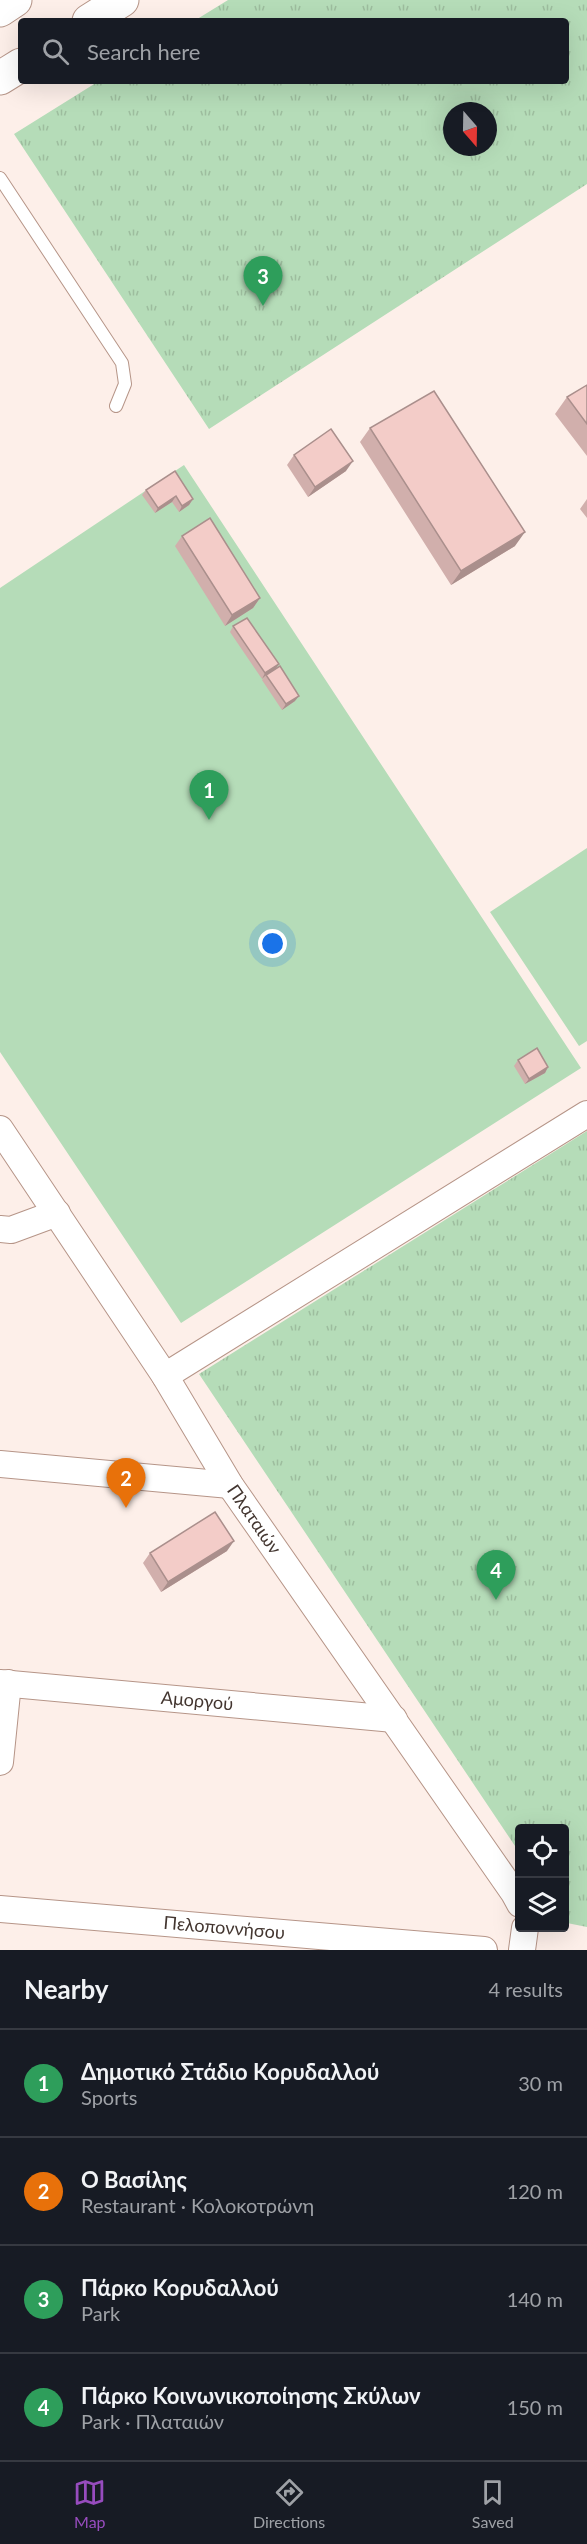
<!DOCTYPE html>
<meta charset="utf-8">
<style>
body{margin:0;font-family:Lato,sans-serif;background:#242831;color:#f1f3f6}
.controls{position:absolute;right:18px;bottom:18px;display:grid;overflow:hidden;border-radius:6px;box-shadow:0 6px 24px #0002}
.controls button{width:54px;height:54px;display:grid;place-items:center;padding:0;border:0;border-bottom:2px solid #363941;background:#171b24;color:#f1f3f6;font:30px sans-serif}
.compass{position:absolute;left:443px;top:102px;width:54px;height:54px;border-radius:50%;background:#171b24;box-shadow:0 6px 24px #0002;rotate:160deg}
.you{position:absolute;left:273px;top:944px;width:21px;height:21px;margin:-15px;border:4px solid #fff;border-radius:50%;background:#1a73e8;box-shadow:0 0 0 9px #1a73e833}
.badge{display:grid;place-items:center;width:39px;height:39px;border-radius:50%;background:#974cbe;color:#fff;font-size:20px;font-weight:700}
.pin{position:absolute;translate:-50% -50px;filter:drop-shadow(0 2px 3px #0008)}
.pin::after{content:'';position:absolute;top:32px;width:21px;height:18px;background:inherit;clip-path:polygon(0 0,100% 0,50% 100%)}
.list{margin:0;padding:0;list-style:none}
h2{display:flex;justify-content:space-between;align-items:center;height:78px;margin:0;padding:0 24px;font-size:26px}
h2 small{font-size:20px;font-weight:400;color:#9ea1a6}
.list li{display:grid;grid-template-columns:39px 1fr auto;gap:18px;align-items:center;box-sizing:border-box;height:108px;padding:0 24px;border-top:2px solid #363941}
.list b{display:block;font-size:22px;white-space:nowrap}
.list p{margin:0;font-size:20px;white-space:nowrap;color:#9ea1a6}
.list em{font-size:20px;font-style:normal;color:#9ea1a6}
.icon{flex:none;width:33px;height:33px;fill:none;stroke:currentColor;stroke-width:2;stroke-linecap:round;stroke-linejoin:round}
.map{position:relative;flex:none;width:587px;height:1950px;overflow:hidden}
.search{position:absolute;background:#171b24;box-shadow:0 6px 24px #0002;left:18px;right:18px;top:18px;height:66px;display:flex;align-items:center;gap:15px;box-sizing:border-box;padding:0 21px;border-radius:6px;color:#9ea1a6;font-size:22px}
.sheet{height:510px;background:#171b24}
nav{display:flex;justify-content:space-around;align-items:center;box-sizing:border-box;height:84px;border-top:2px solid #363941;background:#171b24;font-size:16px;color:#9ea1a6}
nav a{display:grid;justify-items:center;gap:3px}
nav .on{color:#974cbe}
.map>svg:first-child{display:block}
.grass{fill:url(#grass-tufts);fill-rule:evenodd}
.pitch{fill:#b5dcb8}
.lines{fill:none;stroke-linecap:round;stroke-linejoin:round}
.service-casing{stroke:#b69588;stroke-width:14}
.minor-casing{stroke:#b69588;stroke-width:28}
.secondary-casing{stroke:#b69588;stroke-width:35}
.service{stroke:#fff;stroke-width:12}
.minor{stroke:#fff;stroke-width:26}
.secondary{stroke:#fff;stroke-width:33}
.wall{fill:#d1afac}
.shaded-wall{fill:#aa8f8c}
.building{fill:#f3ccc8;stroke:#aa8f8c;stroke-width:1.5}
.labels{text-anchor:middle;stroke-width:6;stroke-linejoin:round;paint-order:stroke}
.street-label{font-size:18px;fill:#433630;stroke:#fff}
</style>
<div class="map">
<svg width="587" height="1950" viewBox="0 0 587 1950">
<defs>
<pattern id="grass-tufts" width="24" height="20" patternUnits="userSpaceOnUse" patternTransform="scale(1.5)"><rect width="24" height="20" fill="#b5dcb8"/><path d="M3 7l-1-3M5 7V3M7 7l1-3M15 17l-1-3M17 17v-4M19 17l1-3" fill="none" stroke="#9dbd9e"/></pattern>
</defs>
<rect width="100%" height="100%" fill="#fdefe9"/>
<path class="grass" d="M 228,0 L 587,0 L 587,184 L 209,429 L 14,134 L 99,81 L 566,81 L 566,21 L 194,21 ZM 452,111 L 488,111 L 488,147 L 452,147 Z
M 587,1131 L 587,1927 L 567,1923 L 565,1919 L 564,1828 L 520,1828 L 519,1852 L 199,1374 Z"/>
<path class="pitch" d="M 184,465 L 581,1068 L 181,1323 L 0,1052 L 0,588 Z
M 587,848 L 587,1041 L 579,1046 L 490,912 Z"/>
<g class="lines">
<defs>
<path id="service" d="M 0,178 L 122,363 L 125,384 L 116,406"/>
<g id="minor">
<path id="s1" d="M 0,1129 L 165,1376 L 230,1485 L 514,1893 L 520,1904"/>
<path d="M 0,1229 L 11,1230 L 57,1213"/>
<path d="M 165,1376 L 587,1114"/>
<path d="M 0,1464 L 230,1485"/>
<path id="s2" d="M 0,1683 L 394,1719"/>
<path d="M 0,1762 L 8,1683"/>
<path id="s3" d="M 0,1909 L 484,1950"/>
<path d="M 522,1950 L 525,1928"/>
</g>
<path id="secondary" d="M 0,10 L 15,0
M 89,21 L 122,0
M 0,78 L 21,65"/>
</defs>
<use href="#service" class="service-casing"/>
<use href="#minor" class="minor-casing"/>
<use href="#secondary" class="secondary-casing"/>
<use href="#service" class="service"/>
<use href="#minor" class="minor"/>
<use href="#secondary" class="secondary"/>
</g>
<path class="wall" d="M 587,385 L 587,456 L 555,414 L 567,397 Z
M 370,428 L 515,546 L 451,585 L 360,442 Z
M 294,455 L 346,471 L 308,497 L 287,465 Z
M 146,490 L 193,499 L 189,505 L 179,512 L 172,502 L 155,513 L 142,495 Z
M 587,499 L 587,518 L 580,509 Z
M 182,536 L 260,598 L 253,608 L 225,626 L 175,546 Z
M 233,626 L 276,668 L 295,701 L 282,710 L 262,680 L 265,676 L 262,679 L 230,632 Z
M 518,1060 L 548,1067 L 545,1073 L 525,1084 L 514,1066 Z
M 227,1551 L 161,1592 L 143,1563 L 150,1553 Z"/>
<path class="shaded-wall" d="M 353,461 L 346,471 L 308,497 L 315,487 Z
M 176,496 L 172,502 L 155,513 L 158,508 Z
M 193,499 L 189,505 L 179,512 L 182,506 Z
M 525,532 L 515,546 L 451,585 L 461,571 Z
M 260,598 L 253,608 L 225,626 L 232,615 Z
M 279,664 L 275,670 L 266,675 L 262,679 L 265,673 Z
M 299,696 L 295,701 L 282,710 L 286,704 Z
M 548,1067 L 545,1073 L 525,1084 L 529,1079 Z
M 234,1541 L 227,1551 L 161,1592 L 168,1582 Z"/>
<path class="building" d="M 587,385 L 587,424 L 567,397 Z
M 434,391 L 525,532 L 461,571 L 370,428 Z
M 331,429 L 353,461 L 315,487 L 294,455 Z
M 175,471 L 193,499 L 182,506 L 176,496 L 158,508 L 146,490 Z
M 210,518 L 260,598 L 232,615 L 182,536 Z
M 247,618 L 279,664 L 265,673 L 233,626 Z
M 280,666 L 299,696 L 286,704 L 266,675 Z
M 537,1048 L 548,1067 L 529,1079 L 518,1060 Z
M 215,1512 L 234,1541 L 168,1582 L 150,1553 Z"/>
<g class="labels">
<g class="street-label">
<text dy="6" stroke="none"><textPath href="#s1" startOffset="466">Πλαταιών</textPath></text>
<text dy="6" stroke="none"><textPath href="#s2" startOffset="198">Αμοργού</textPath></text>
<text dy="6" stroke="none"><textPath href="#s3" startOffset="225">Πελοποννήσου</textPath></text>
</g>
</g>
</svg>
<div class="controls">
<button><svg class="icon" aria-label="locate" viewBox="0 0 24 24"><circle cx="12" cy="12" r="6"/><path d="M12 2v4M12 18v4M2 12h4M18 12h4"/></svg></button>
<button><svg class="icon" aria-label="layers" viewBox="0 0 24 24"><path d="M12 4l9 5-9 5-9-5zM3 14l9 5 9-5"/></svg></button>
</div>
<svg class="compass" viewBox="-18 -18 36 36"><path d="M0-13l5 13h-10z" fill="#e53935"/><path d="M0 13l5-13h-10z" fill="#9ea1a6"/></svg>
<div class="you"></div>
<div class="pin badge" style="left:209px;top:820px;background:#2e9e5b">1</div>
<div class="pin badge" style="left:126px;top:1508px;background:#e8710a">2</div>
<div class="pin badge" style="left:263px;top:306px;background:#2e9e5b">3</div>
<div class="pin badge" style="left:496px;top:1600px;background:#2e9e5b">4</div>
<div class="search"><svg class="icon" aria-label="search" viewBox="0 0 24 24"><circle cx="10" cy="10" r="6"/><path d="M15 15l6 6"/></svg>Search here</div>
</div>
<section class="sheet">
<h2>Nearby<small>4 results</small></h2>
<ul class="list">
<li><span class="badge" style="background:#2e9e5b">1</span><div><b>Δημοτικό Στάδιο Κορυδαλλού</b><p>Sports</p></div><em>30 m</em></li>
<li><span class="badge" style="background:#e8710a">2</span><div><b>Ο Βασίλης</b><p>Restaurant · Κολοκοτρώνη</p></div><em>120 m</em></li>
<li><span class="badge" style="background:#2e9e5b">3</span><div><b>Πάρκο Κορυδαλλού</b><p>Park</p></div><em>140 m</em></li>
<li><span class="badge" style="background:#2e9e5b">4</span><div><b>Πάρκο Κοινωνικοποίησης Σκύλων</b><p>Park · Πλαταιών</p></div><em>150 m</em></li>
</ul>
</section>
<nav>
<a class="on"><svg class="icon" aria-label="map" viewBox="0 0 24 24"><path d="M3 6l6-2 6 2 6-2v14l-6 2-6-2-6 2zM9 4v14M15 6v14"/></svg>Map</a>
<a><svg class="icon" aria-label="directions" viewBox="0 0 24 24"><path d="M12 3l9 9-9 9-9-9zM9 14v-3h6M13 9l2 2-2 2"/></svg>Directions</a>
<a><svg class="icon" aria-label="saved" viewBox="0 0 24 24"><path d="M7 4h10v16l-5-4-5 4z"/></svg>Saved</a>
</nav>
